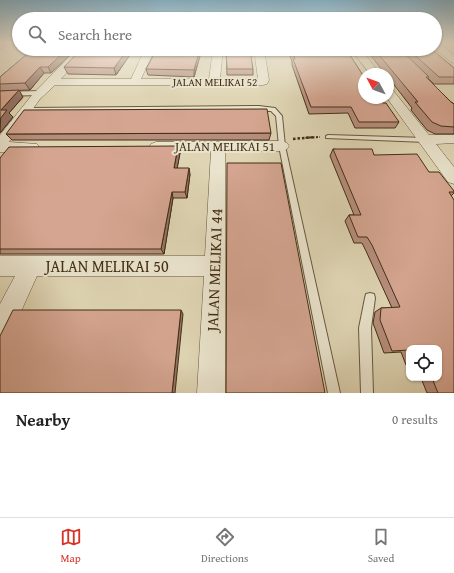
<!DOCTYPE html>
<style>
body{margin:0;font-family:"Gentium Book Plus",serif;background:#f2f2f2;color:#222}
.controls{position:absolute;right:12px;bottom:12px;display:grid;overflow:hidden;border-radius:8px;box-shadow:0 1px 3px #0004}
.controls button{width:36px;height:36px;display:grid;place-items:center;padding:0;border:0;border-bottom:1px solid #e0e0e0;background:#fff;color:#222;font:20px sans-serif}
.compass{position:absolute;left:358px;top:68px;width:36px;height:36px;border-radius:50%;background:#fff;box-shadow:0 1px 3px #0004;rotate:311deg}
.list{margin:0;padding:0;list-style:none}
h2{display:flex;justify-content:space-between;align-items:center;height:52px;margin:0;padding:0 16px;font-size:17px}
h2 small{font-size:13px;font-weight:400;color:#767676}
.icon{flex:none;width:22px;height:22px;fill:none;stroke:currentColor;stroke-width:2;stroke-linecap:round;stroke-linejoin:round}
.map{position:relative;flex:none;width:454px;height:393px;overflow:hidden}
.search{position:absolute;background:#fff;box-shadow:0 1px 3px #0004;left:12px;right:12px;top:12px;height:44px;display:flex;align-items:center;gap:10px;box-sizing:border-box;padding:0 14px;border-radius:22px;color:#767676;font-size:15px}
.sheet{height:124px;background:#fff}
nav{display:flex;justify-content:space-around;align-items:center;box-sizing:border-box;height:56px;border-top:1px solid #e0e0e0;background:#fff;font-size:11px;color:#767676}
nav a{display:grid;justify-items:center;gap:2px}
nav .on{color:#d93025}
.map>svg:first-child{display:block}
.lines{fill:none;stroke-linecap:round;stroke-linejoin:round}
.service-casing{stroke:#69583c;stroke-width:2}
.minor-casing{stroke:#69583c;stroke-width:1}
.path-far1{stroke:#422f14;stroke-width:2;stroke-dasharray:2 1.5;stroke-linecap:butt}
.path{stroke:#422f14;stroke-width:2.5;stroke-dasharray:2.5 2;stroke-linecap:butt}
.service{fill:#eae4ce;fill-rule:evenodd}
.minor{fill:#eae4ce;fill-rule:evenodd}
.rail-casing{stroke:#422f14;stroke-width:2.5}
.rail{stroke:#eae4ce;stroke-width:1.5;stroke-dasharray:5;stroke-linecap:butt}
.wall{fill:#b78e7d;stroke:#422f14}
.shaded-wall{fill:#957466;stroke:#422f14}
.building{fill:#d5a591;stroke:#422f14}
.labels{text-anchor:middle;stroke-width:4;stroke-linejoin:round;paint-order:stroke}
.far-street-label{font-size:11px;fill:#422f14;stroke:#eae4ce}
.street-label{font-size:13px;fill:#422f14;stroke:#eae4ce}
.near-street-label{font-size:16px;fill:#422f14;stroke:#eae4ce}
</style>
<div class="map">
<svg width="454" height="393" viewBox="0 0 454 393">
<rect width="100%" height="100%" fill="#dfd5b4"/>
<filter id="stains"><feTurbulence type="fractalNoise" baseFrequency=".005" numOctaves="4"/><feColorMatrix values="0 0 0 0 .2 0 0 0 0 .09 0 0 0 0 .02 0 0 0 .5 -.17"/></filter>
<radialGradient id="worn" r=".72"><stop offset=".6" stop-color="#630" stop-opacity="0"/><stop offset="1" stop-color="#630" stop-opacity=".3"/></radialGradient>
<g class="lines">
<defs>
<path id="service" d="M 0,92 L 40,91 L 43,93 L 40,95 L 0,96 Z
M 259,106 L 275,108 L 282,116 L 285,146 L 340,393 L 328,393 L 279,146 L 276,116 L 271,111 L 27,112 L 24,110 L 27,108 Z
M 328,135 L 426,138 L 429,140 L 426,142 L 326,138 L 326,136 Z
M 370,293 L 374,294 L 375,298 L 371,328 L 373,393 L 361,393 L 359,328 L 365,298 L 366,294 Z"/>
<path id="minor" d="M 435,43 L 439,43 L 454,55 L 454,63 L 451,62 L 435,49 Z
M 77,49 L 87,49 L 61,79 L 131,79 L 145,49 L 155,49 L 141,79 L 209,79 L 213,49 L 223,49 L 220,79 L 258,79 L 254,49 L 264,49 L 269,80 L 267,84 L 263,85 L 55,85 L 40,99 L 9,142 L 37,144 L 39,147 L 37,150 L 32,152 L 0,152 L 0,135 L 32,95 Z
M 351,49 L 361,49 L 380,74 L 370,74 Z
M 388,88 L 392,89 L 429,135 L 454,135 L 454,143 L 436,144 L 454,167 L 454,184 L 448,182 L 387,98 Z
M 282,141 L 287,143 L 289,146 L 287,149 L 282,151 L 225,151 L 225,393 L 197,393 L 204,276 L 37,276 L 9,338 L 0,341 L 0,304 L 15,276 L 0,276 L 0,256 L 205,256 L 211,151 L 156,152 L 151,150 L 149,147 L 151,144 L 156,142 Z"/>
</defs>
<use href="#service" class="service-casing"/>
<use href="#minor" class="minor-casing"/>
<path class="path-far1" d="M 302,138 L 320,137"/>
<path class="path" d="M 293,139 L 315,137"/>
<use href="#service" class="service"/>
<use href="#minor" class="minor"/>
<defs>
<path id="rail" d="M 0,48 L 6,43"/>
</defs>
<use href="#rail" class="rail-casing"/>
<use href="#rail" class="rail"/>
</g>
<path class="wall" d="M 33,49 L 76,49 L 51,73 L 44,73 L 30,90 L 2,91 L 23,97 L 9,113 L 13,117 L 0,133 L 0,77 Z
M 134,49 L 116,75 L 68,74 L 64,67 Z
M 157,49 L 202,49 L 194,77 L 148,75 L 146,69 Z
M 226,49 L 253,69 L 253,75 L 227,75 Z
M 288,49 L 346,49 L 364,77 L 383,103 L 399,122 L 395,128 L 355,128 L 348,113 L 309,114 L 292,65 L 292,62 Z
M 366,49 L 431,49 L 454,68 L 454,84 L 434,84 L 428,78 L 428,79 L 451,102 L 454,104 L 454,134 L 435,134 L 427,130 L 411,110 L 412,108 L 388,77 L 388,74 L 385,74 Z
M 271,133 L 269,140 L 12,140 L 6,134 Z
M 333,149 L 374,155 L 429,172 L 454,191 L 454,193 L 451,196 L 454,393 L 427,393 L 421,378 L 439,378 L 439,348 L 409,348 L 409,365 L 406,365 L 401,352 L 384,353 L 373,323 L 375,312 L 381,308 L 392,308 L 366,251 L 362,243 L 354,243 L 345,221 L 349,215 L 354,215 L 330,156 Z
M 180,153 L 177,168 L 190,174 L 187,198 L 173,198 L 164,254 L 0,254 L 0,158 Z"/>
<path class="shaded-wall" d="M 67,49 L 76,49 L 51,73 L 48,67 Z
M 128,49 L 134,49 L 116,75 L 114,68 Z
M 200,49 L 202,49 L 194,77 L 194,70 Z
M 40,67 L 44,73 L 30,90 L 25,83 Z
M 19,90 L 23,97 L 9,113 L 13,117 L 0,133 L 1,110 Z
M 178,146 L 180,153 L 176,175 L 174,168 Z
M 189,168 L 190,174 L 187,198 L 185,192 Z
M 172,192 L 173,198 L 164,254 L 161,249 Z
M 181,310 L 183,314 L 175,393 L 172,393 Z"/>
<path class="building" d="M 33,49 L 67,49 L 48,67 L 40,67 L 25,83 L 0,84 L 0,77 Z
M 81,49 L 128,49 L 114,68 L 64,67 Z
M 157,49 L 200,49 L 194,70 L 146,69 Z
M 226,49 L 250,49 L 253,69 L 227,69 Z
M 291,49 L 346,49 L 364,77 L 364,98 L 379,98 L 383,103 L 386,103 L 399,122 L 359,122 L 351,107 L 311,107 L 293,59 L 295,59 Z
M 374,49 L 400,49 L 429,77 L 426,77 L 451,102 L 454,104 L 454,127 L 441,126 L 432,122 L 415,102 L 418,102 Z
M 408,49 L 431,49 L 454,68 L 454,77 L 439,77 Z
M 19,90 L 1,110 L 7,110 L 0,119 L 0,91 Z
M 267,109 L 271,133 L 6,134 L 24,110 Z
M 178,146 L 174,168 L 189,168 L 185,192 L 172,192 L 161,249 L 0,249 L 0,158 L 9,147 Z
M 333,149 L 372,149 L 374,155 L 417,154 L 429,172 L 439,172 L 454,191 L 454,192 L 449,192 L 454,200 L 454,393 L 438,393 L 432,378 L 439,378 L 439,348 L 409,348 L 409,350 L 392,351 L 380,320 L 381,308 L 400,307 L 372,245 L 367,237 L 358,237 L 349,215 L 361,215 Z
M 227,163 L 281,163 L 325,393 L 226,393 Z
M 13,310 L 181,310 L 172,393 L 0,393 L 0,336 Z"/>
<linearGradient id="sky" x2="0" y2="1"><stop stop-color="#87b6ce"/><stop offset="0.44" stop-color="#f1ecdd"/><stop offset="1" stop-color="#f1ecdd" stop-opacity="0"/></linearGradient>
<rect width="454" height="98" fill="url(#sky)"/>
<g class="labels">
<g class="far-street-label">
<text x="215" y="86">JALAN MELIKAI 52</text>
</g>
<g class="street-label">
<text x="225" y="151">JALAN MELIKAI 51</text>
</g>
<g class="near-street-label">
<text x="107" y="272">JALAN MELIKAI 50</text>
<text transform="translate(214 270) rotate(-88)" y="6">JALAN MELIKAI 44</text>
</g>
</g>
<rect width="100%" height="100%" filter="url(#stains)"/>
<rect width="100%" height="100%" fill="url(#worn)"/>
</svg>
<div class="controls">
<button><svg class="icon" aria-label="locate" viewBox="0 0 24 24"><circle cx="12" cy="12" r="6"/><path d="M12 2v4M12 18v4M2 12h4M18 12h4"/></svg></button>
</div>
<svg class="compass" viewBox="-18 -18 36 36"><path d="M0-13l5 13h-10z" fill="#e53935"/><path d="M0 13l5-13h-10z" fill="#767676"/></svg>
<div class="search"><svg class="icon" aria-label="search" viewBox="0 0 24 24"><circle cx="10" cy="10" r="6"/><path d="M15 15l6 6"/></svg>Search here</div>
</div>
<section class="sheet">
<h2>Nearby<small>0 results</small></h2>
<ul class="list">
</ul>
</section>
<nav>
<a class="on"><svg class="icon" aria-label="map" viewBox="0 0 24 24"><path d="M3 6l6-2 6 2 6-2v14l-6 2-6-2-6 2zM9 4v14M15 6v14"/></svg>Map</a>
<a><svg class="icon" aria-label="directions" viewBox="0 0 24 24"><path d="M12 3l9 9-9 9-9-9zM9 14v-3h6M13 9l2 2-2 2"/></svg>Directions</a>
<a><svg class="icon" aria-label="saved" viewBox="0 0 24 24"><path d="M7 4h10v16l-5-4-5 4z"/></svg>Saved</a>
</nav>
